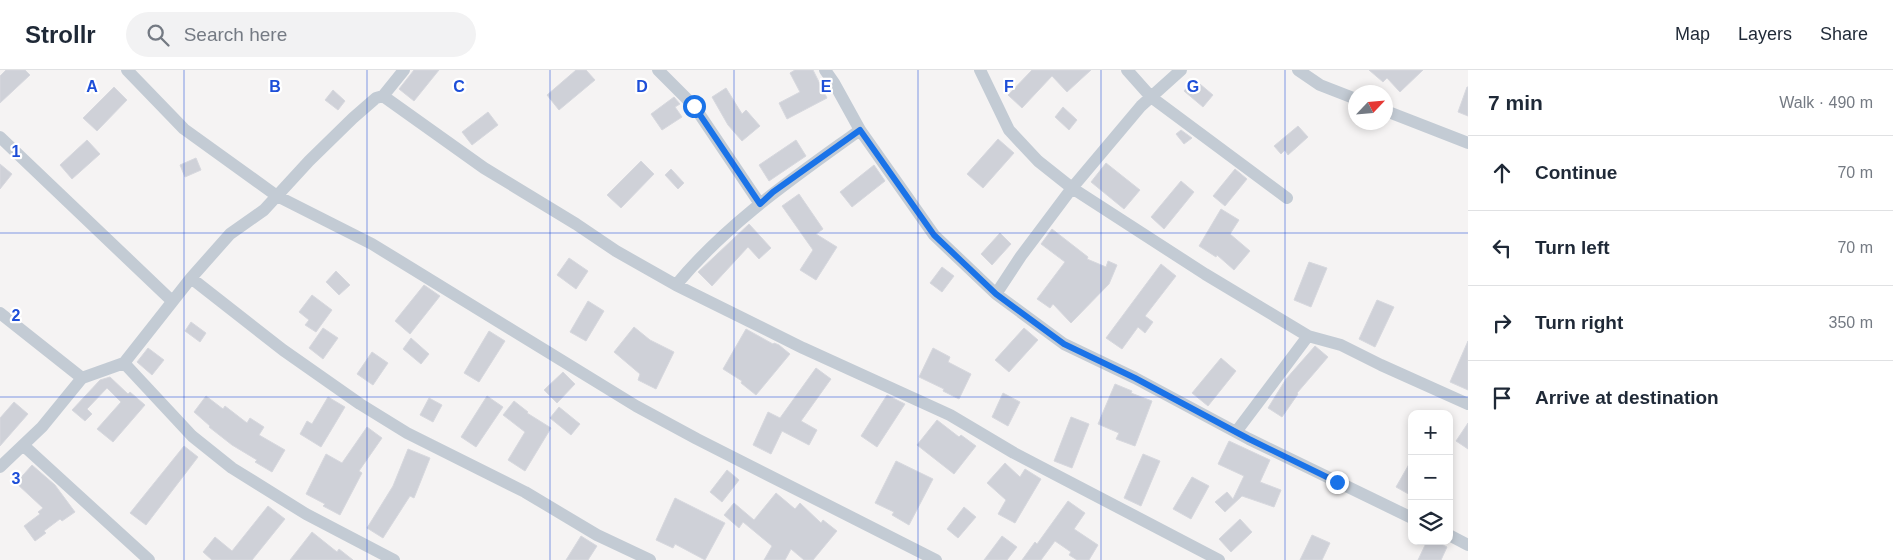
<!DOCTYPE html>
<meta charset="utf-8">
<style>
body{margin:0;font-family:Arial,sans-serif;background:#f2f2f3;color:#1f2937}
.controls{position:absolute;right:15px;bottom:15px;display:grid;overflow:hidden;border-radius:10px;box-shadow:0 2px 8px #0003}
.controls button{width:45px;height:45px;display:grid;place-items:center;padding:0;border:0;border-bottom:1px solid #e0e1e3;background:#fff;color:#1f2937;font:25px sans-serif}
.compass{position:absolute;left:1348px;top:15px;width:45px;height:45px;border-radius:50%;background:#fff;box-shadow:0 2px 8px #0003;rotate:64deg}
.stop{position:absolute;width:15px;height:15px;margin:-11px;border:4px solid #1a73e8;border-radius:50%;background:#fff}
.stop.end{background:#1a73e8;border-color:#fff;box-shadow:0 1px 5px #0008}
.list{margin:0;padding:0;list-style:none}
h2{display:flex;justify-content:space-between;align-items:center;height:65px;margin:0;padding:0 20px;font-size:21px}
h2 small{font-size:16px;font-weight:400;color:#747a83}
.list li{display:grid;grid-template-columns:32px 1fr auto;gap:15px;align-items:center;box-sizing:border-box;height:75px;padding:0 20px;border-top:1px solid #e0e1e3}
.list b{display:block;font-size:19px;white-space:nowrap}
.list em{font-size:16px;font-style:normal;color:#747a83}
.icon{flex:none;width:28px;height:28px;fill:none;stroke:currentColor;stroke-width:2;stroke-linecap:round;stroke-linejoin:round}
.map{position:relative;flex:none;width:1468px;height:490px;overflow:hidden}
header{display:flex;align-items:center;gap:30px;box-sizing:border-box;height:70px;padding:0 25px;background:#fff;border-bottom:1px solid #e0e1e3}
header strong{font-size:24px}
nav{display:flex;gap:28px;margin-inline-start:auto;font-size:18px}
.search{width:350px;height:45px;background:#f2f2f3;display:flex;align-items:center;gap:12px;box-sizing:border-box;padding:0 18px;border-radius:28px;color:#747a83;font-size:19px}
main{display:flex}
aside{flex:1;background:#fff}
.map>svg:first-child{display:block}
.building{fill:#cfd1d8;stroke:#d7d8de}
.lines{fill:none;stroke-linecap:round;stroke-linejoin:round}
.minor{stroke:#c3cbd4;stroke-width:12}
.route{stroke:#1a73e8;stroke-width:6}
.grid{fill:none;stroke:#1d4ed8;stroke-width:1;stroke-opacity:0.55}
.grid-label{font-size:16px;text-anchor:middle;font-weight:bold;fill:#1d4ed8;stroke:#fff;stroke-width:4.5;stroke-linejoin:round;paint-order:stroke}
</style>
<header>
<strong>Strollr</strong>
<div class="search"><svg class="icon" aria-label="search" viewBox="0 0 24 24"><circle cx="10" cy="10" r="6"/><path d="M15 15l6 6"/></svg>Search here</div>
<nav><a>Map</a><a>Layers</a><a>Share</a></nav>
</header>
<main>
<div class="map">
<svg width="1468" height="490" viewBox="0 0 1468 490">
<rect width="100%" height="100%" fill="#f5f3f3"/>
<path class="building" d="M 6,0 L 25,0 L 30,5 L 0,33 L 0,6 Z
M 414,0 L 439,0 L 414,31 L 399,19 Z
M 576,0 L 586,0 L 595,10 L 559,40 L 547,25 Z
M 795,0 L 813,0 L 827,28 L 787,49 L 779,33 L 800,22 L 790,3 Z
M 1032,0 L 1091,0 L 1067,22 L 1052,6 L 1022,38 L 1008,25 Z
M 1369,0 L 1423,0 L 1400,22 L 1387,8 L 1383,12 Z
M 1194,9 L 1213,25 L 1203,37 L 1184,21 Z
M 114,17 L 127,30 L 97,61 L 83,48 Z
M 1467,17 L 1468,17 L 1468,46 L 1458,42 Z
M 726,18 L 742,44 L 746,40 L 760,56 L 742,71 L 728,55 L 712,27 Z
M 333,20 L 345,31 L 338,40 L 325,30 Z
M 674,27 L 680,34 L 675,37 L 682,47 L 662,60 L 651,44 Z
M 1063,37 L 1077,50 L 1069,60 L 1055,47 Z
M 488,42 L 498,55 L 472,75 L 462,62 Z
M 1298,56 L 1308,67 L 1288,85 L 1285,80 L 1281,84 L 1274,76 Z
M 1181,60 L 1192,68 L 1184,74 L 1176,64 Z
M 998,69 L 1014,83 L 983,118 L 967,104 Z
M 87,70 L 100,84 L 72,109 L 60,95 Z
M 796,70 L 806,86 L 769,111 L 759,95 Z
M 196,88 L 201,100 L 185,107 L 180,95 Z
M 641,91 L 654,104 L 621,138 L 607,125 Z
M 1106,93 L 1140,120 L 1124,139 L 1091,112 Z
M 0,94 L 12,104 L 0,119 Z
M 874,95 L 885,111 L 852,137 L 840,122 Z
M 671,99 L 684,113 L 678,119 L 665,105 Z
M 1235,99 L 1247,109 L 1225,136 L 1213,126 Z
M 1181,111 L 1194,122 L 1164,159 L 1151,147 Z
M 799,124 L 823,159 L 816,164 L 837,177 L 816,210 L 800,200 L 813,180 L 782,136 Z
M 1221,139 L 1239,150 L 1230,164 L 1250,181 L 1234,200 L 1217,185 L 1216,187 L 1199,176 Z
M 749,154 L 771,178 L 759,189 L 748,177 L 712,216 L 698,202 Z
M 1052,159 L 1088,187 L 1087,189 L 1106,197 L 1108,191 L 1117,195 L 1109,214 L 1071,253 L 1053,234 L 1050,238 L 1037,229 L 1065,192 L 1041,174 Z
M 1000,163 L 1011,174 L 992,195 L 981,184 Z
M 569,188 L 588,201 L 576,219 L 557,205 Z
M 1309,192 L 1327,198 L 1311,237 L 1294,230 Z
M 1161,194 L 1176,206 L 1145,246 L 1153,252 L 1145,263 L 1138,257 L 1122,279 L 1106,268 Z
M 942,197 L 954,206 L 942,222 L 930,213 Z
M 336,201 L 350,215 L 339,225 L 326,212 Z
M 424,215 L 440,226 L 410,264 L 395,251 Z
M 312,225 L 332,240 L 316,262 L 305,255 L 309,250 L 299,242 Z
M 1377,230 L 1394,237 L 1375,277 L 1359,269 Z
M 588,231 L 604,241 L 586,271 L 570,262 Z
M 191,252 L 206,263 L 200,272 L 185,261 Z
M 634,257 L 650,270 L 674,282 L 656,319 L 638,310 L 640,304 L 614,282 Z
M 323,258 L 338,268 L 323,289 L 309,278 Z
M 1024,258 L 1038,270 L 1009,302 L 995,290 Z
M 746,259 L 773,274 L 774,273 L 779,275 L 790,284 L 756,325 L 741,313 L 742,311 L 723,299 Z
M 489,261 L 505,271 L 479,312 L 464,303 Z
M 411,268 L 429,284 L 421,294 L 403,279 Z
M 1468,271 L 1468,320 L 1450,312 Z
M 1315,276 L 1328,287 L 1297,323 L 1298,324 L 1282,347 L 1268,338 L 1286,309 Z
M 148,278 L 164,290 L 152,305 L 137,292 Z
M 933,278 L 950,287 L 948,292 L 971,304 L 959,329 L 943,321 L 944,319 L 919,307 Z
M 372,282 L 388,293 L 373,315 L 357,304 Z
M 1221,288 L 1236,301 L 1208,336 L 1192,323 Z
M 816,298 L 831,309 L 801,351 L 817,360 L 809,375 L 782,361 L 771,384 L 753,375 L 768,342 L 780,348 Z
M 563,302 L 575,314 L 557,333 L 544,320 Z
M 110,307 L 128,324 L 130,322 L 145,335 L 113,372 L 97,359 L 121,332 L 107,318 L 87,339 L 92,344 L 85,351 L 72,340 L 100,310 Z
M 1115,314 L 1132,321 L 1131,323 L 1152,331 L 1135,376 L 1116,369 L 1119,363 L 1098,354 Z
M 1003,323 L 1020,332 L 1008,356 L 992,347 Z
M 887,325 L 905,334 L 877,377 L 861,366 Z
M 206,326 L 223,339 L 225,336 L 247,353 L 250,348 L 264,357 L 259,365 L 285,380 L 272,402 L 255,392 L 257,390 L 232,375 L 209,357 L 210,356 L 194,342 Z
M 487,326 L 503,337 L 476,377 L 461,367 Z
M 328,327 L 345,337 L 321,377 L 300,364 L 307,351 L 312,354 Z
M 429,328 L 442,335 L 433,352 L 420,345 Z
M 514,331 L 528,342 L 527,343 L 551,358 L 525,401 L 508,390 L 525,362 L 503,345 Z
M 14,332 L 28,344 L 0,376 L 0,348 Z
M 559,337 L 580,354 L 571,365 L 550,348 Z
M 1071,347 L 1089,354 L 1072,398 L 1054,391 Z
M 937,350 L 959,367 L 961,365 L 976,376 L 954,404 L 917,375 Z
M 1468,353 L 1468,379 L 1456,371 Z
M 367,357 L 382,368 L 359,401 L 362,403 L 340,445 L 323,436 L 325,434 L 306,424 L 326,384 L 342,393 Z
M 1229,371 L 1270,390 L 1260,412 L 1281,420 L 1274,437 L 1242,426 L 1225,442 L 1215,432 L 1227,422 L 1233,429 L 1244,406 L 1218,394 Z
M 184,376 L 198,387 L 146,455 L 130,443 Z
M 408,379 L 430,388 L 414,428 L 410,426 L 383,468 L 367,458 L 393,416 Z
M 1143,384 L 1160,391 L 1141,436 L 1124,428 Z
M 1412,389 L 1412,426 L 1396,417 Z
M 896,391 L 933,409 L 909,455 L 892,445 L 894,442 L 875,433 Z
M 1005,393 L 1020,407 L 1025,399 L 1041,409 L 1015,453 L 998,444 L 1006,430 L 987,413 Z
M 32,395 L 55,415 L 75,442 L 62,451 L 60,449 L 44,461 L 46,463 L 35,471 L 24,456 L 40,444 L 38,442 L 43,438 L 16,413 Z
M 727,400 L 739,410 L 722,432 L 710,422 Z
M 1192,407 L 1209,416 L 1191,449 L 1173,439 Z
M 776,423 L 795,439 L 800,433 L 821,453 L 823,450 L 837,461 L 813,490 L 804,490 L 791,479 L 785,490 L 764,490 L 772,476 L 743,452 L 739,458 L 724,445 L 734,433 L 754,450 Z
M 675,428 L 725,453 L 705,490 L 675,474 L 673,478 L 656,470 Z
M 1068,431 L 1085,443 L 1074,459 L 1098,475 L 1089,490 L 1077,490 L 1069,485 L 1071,482 L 1055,471 L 1041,490 L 1022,490 L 1035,472 L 1037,474 Z
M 268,436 L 285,449 L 252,490 L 212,490 L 203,482 L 215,467 L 232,481 Z
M 964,437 L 976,447 L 958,468 L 947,459 Z
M 1240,449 L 1252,462 L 1231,482 L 1219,469 Z
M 312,462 L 337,482 L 339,479 L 353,490 L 290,490 Z
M 1312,465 L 1330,473 L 1322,490 L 1300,490 Z
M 581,466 L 597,476 L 588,490 L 566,490 Z
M 1002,466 L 1017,477 L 1007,490 L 984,490 Z
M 1427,471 L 1435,471 L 1447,477 L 1441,490 L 1418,490 Z"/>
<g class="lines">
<path class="minor" d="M 127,0 L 184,59 L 277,126 L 372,174 L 636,336 L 697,369 L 936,490
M 658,0 L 694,36 L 760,134
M 825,0 L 834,13 L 860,60
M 980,0 L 1009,60 L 1038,91 L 1072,118 L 1021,186 L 996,224
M 1127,0 L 1151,27 L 1287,128
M 1181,0 L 1141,36 L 1072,118 L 1205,204 L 1308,266 L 1236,362
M 1298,0 L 1320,15 L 1356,29
M 383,26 L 484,98 L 576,154 L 616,181 L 676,215 L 803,278 L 950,345 L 1014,383 L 1219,490
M 1386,41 L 1468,73
M 0,67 L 172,231
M 191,208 L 283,280 L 360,334 L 407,363 L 525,422 L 597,465 L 650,490
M 676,215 C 728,152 795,107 860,60 L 934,165 L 996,224 L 1064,274 L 1135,308 L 1249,369 L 1412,448
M 0,243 L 82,308
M 1308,266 L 1341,275 L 1381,295 L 1468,334
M 124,293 L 192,366 L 232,398 L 306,444 L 394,490
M 23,375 L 149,490
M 0,397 L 42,357 L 82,308 L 124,293 L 191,208 L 230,164 L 264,140 L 309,91 L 353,48 L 376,28 L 383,26 L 404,0
M 1449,465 L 1468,475"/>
</g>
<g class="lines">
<path class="route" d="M 694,36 L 760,134 L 773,122 L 860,60 L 934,165 L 996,224 L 1064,274 L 1135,308 L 1249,369 L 1337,412"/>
</g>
<path class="grid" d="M 184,0 L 184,490M 367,0 L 367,490M 550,0 L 550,490M 734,0 L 734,490M 918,0 L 918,490M 1101,0 L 1101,490M 1285,0 L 1285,490M 0,163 L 1468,163M 0,327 L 1468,327"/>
<g class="grid-label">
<text x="92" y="22">A</text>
<text x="275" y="22">B</text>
<text x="459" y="22">C</text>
<text x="642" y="22">D</text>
<text x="826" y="22">E</text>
<text x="1009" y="22">F</text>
<text x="1193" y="22">G</text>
<text x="16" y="87">1</text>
<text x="16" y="251">2</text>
<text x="16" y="414">3</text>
</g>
</svg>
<div class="controls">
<button>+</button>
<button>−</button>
<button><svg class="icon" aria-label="layers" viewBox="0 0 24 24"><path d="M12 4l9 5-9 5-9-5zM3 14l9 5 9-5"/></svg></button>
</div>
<svg class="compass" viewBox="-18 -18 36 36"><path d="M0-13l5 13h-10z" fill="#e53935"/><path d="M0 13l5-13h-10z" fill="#747a83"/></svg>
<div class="stop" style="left:694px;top:36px"></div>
<div class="stop end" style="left:1337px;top:412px"></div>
</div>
<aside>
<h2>7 min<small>Walk · 490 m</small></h2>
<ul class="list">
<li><svg class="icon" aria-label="ahead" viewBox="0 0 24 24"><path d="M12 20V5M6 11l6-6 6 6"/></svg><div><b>Continue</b></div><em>70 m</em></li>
<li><svg class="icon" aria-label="left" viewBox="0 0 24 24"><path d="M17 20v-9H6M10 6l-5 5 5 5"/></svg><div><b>Turn left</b></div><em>70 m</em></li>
<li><svg class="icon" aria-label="right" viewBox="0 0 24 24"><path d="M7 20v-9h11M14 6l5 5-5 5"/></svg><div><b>Turn right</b></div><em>350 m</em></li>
<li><svg class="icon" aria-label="arrive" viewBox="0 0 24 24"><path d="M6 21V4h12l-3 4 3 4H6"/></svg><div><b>Arrive at destination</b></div></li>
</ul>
</aside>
</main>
